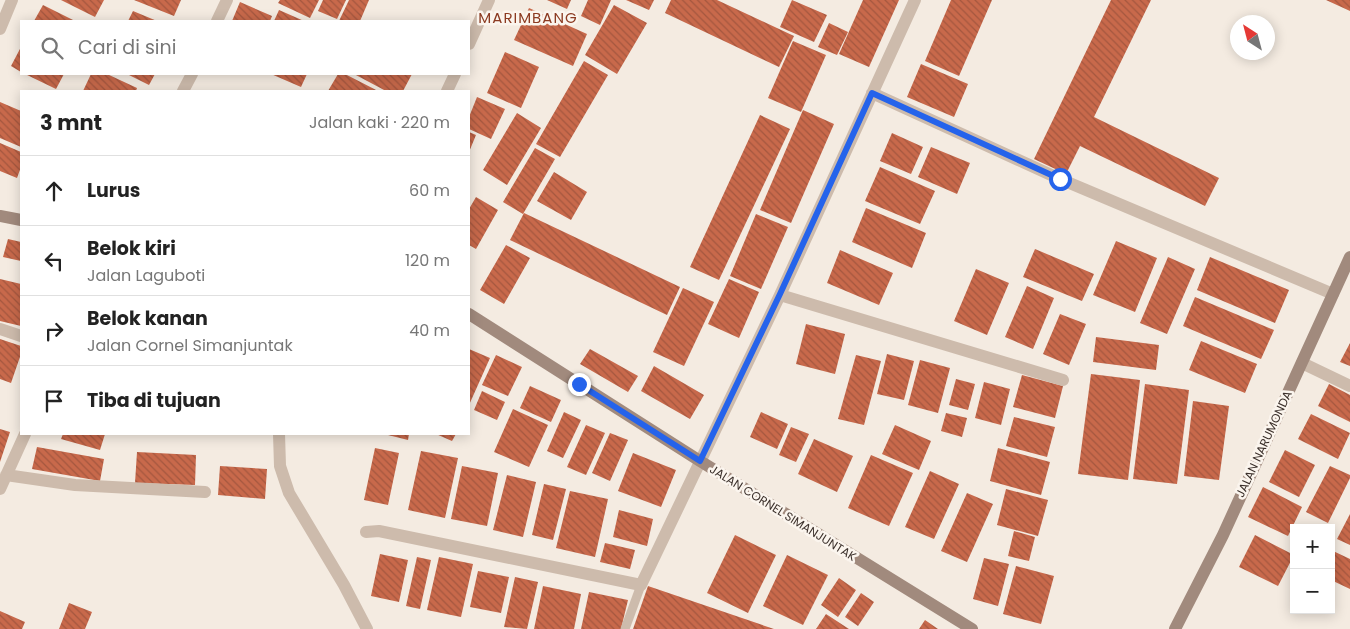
<!DOCTYPE html>
<html lang="id">
<meta charset="utf-8">
<style>
body{margin:0;font-family:Poppins,sans-serif;background:#f2f2f2;color:#222}
.controls{position:absolute;right:15px;bottom:15px;display:grid;overflow:hidden;border-radius:0px;box-shadow:0 2px 12px #0003}
.controls button{width:45px;height:45px;display:grid;place-items:center;padding:0;border:0;border-bottom:1px solid #e0e0e0;background:#fff;color:#222;font:25px sans-serif}
.compass{position:absolute;left:1230px;top:15px;width:45px;height:45px;border-radius:50%;background:#fff;box-shadow:0 2px 12px #0003;rotate:324deg}
.stop{position:absolute;width:15px;height:15px;margin:-11px;border:4px solid #2563eb;border-radius:50%;background:#fff}
.stop.end{background:#2563eb;border-color:#fff;box-shadow:0 1px 5px #0008}
.list{margin:0;padding:0;list-style:none}
h2{display:flex;justify-content:space-between;align-items:center;height:65px;margin:0;padding:0 20px;font-size:21px}
h2 small{font-size:16px;font-weight:400;color:#767676}
.list li{display:grid;grid-template-columns:32px 1fr auto;gap:15px;align-items:center;box-sizing:border-box;height:70px;padding:0 20px;border-top:1px solid #e0e0e0}
.list b{display:block;font-size:19px;white-space:nowrap}
.list p{margin:0;font-size:16px;white-space:nowrap;color:#767676}
.list em{font-size:16px;font-style:normal;color:#767676}
.icon{flex:none;width:28px;height:28px;fill:none;stroke:currentColor;stroke-width:2;stroke-linecap:round;stroke-linejoin:round}
.map{position:relative;flex:none;width:1350px;height:629px;overflow:hidden}
.search{position:absolute;background:#fff;box-shadow:0 2px 12px #0003;left:20px;top:20px;width:450px;height:55px;display:flex;align-items:center;gap:12px;box-sizing:border-box;padding:0 18px;border-radius:0px;color:#767676;font-size:19px}
.panel{position:absolute;background:#fff;box-shadow:0 2px 12px #0003;left:20px;top:90px;width:450px;height:345px;border-radius:0px}
.map>svg:first-child{display:block}
.building{fill:url(#building-back-hatch)}
.lines{fill:none;stroke-linecap:round;stroke-linejoin:round}
.lane{stroke:#cdbbac;stroke-width:9}
.street{stroke:#cdbbac;stroke-width:12}
.secondary{stroke:#a18a7d;stroke-width:12}
.route{stroke:#2563eb;stroke-width:6}
.labels{text-anchor:middle;stroke-width:5;stroke-linejoin:round;paint-order:stroke}
.street-label{font-size:12px;fill:#3b302b;stroke:#fbf5ee}
.quarter-label{font-size:15px;letter-spacing:1px;fill:#8c3b22;stroke:#fbf5ee}
</style>
<div class="map">
<svg width="1350" height="629" viewBox="0 0 1350 629">
<defs>
<pattern id="building-back-hatch" width="6" height="6" patternUnits="userSpaceOnUse" patternTransform="scale(1.25)"><rect width="6" height="6" fill="#c8694b"/><path d="M-1 5l2 2M0 0l6 6M5-1l2 2" fill="none" stroke="#a4573f"/></pattern>
</defs>
<rect width="100%" height="100%" fill="#f4ebe1"/>
<path class="building" d="M 61,0 L 104,0 L 95,17 Z
M 134,0 L 181,0 L 174,16 Z
M 280,0 L 319,0 L 310,18 L 278,3 Z
M 323,0 L 346,0 L 337,19 L 318,11 Z
M 349,0 L 369,0 L 360,21 L 339,21 Z
M 547,0 L 571,0 L 567,9 Z
M 588,0 L 611,0 L 600,25 L 581,16 Z
M 626,0 L 654,0 L 649,10 Z
M 671,0 L 717,0 L 794,36 L 779,67 L 665,13 Z
M 792,0 L 827,15 L 814,42 L 780,27 Z
M 863,0 L 899,0 L 869,67 L 839,54 Z
M 951,0 L 992,0 L 959,76 L 925,61 Z
M 1111,0 L 1151,0 L 1094,117 L 1219,178 L 1205,206 L 1080,146 L 1066,174 L 1034,159 Z
M 1326,0 L 1350,0 L 1350,11 Z
M 240,2 L 272,16 L 270,21 L 232,21 Z
M 43,5 L 75,21 L 34,21 Z
M 614,5 L 647,23 L 617,74 L 585,55 Z
M 529,8 L 587,34 L 573,66 L 514,40 Z
M 279,10 L 304,21 L 274,21 Z
M 133,11 L 157,21 L 128,21 Z
M 829,23 L 848,32 L 837,55 L 818,47 Z
M 793,41 L 826,55 L 801,112 L 768,98 Z
M 21,47 L 21,72 L 11,66 Z
M 505,52 L 539,67 L 521,108 L 487,93 Z
M 584,61 L 608,75 L 560,157 L 536,144 Z
M 921,64 L 968,84 L 954,117 L 907,97 Z
M 25,74 L 64,74 L 56,89 Z
M 91,74 L 107,74 L 137,88 L 136,91 L 83,91 Z
M 127,74 L 155,74 L 149,85 Z
M 271,74 L 307,74 L 301,87 Z
M 338,74 L 345,74 L 378,91 L 328,91 Z
M 354,74 L 412,74 L 403,91 L 386,91 Z
M 477,97 L 505,109 L 491,139 L 469,129 L 469,117 Z
M 0,102 L 21,111 L 21,147 L 0,138 Z
M 803,110 L 834,124 L 791,223 L 760,210 Z
M 517,113 L 541,128 L 507,185 L 483,170 Z
M 760,115 L 790,129 L 719,280 L 690,267 Z
M 469,132 L 476,135 L 469,152 Z
M 892,133 L 923,147 L 911,174 L 880,161 Z
M 0,143 L 21,152 L 21,167 L 17,178 L 0,171 Z
M 931,147 L 970,163 L 957,194 L 918,177 Z
M 535,148 L 555,159 L 523,214 L 503,202 Z
M 880,167 L 935,191 L 920,224 L 865,201 Z
M 554,172 L 587,192 L 571,220 L 537,201 Z
M 476,197 L 498,210 L 476,249 L 469,245 L 469,209 Z
M 866,208 L 926,233 L 912,268 L 852,242 Z
M 524,213 L 680,287 L 667,315 L 510,240 Z
M 756,214 L 788,227 L 761,289 L 730,276 Z
M 8,239 L 21,242 L 21,261 L 3,257 Z
M 1116,241 L 1157,258 L 1135,312 L 1093,295 Z
M 506,245 L 530,258 L 504,304 L 480,290 Z
M 1035,249 L 1094,274 L 1082,301 L 1023,277 Z
M 840,250 L 893,273 L 879,305 L 827,283 Z
M 1168,257 L 1195,269 L 1167,334 L 1140,323 Z
M 1210,257 L 1289,290 L 1275,323 L 1197,290 Z
M 976,269 L 1009,283 L 987,335 L 954,321 Z
M 0,279 L 21,284 L 21,326 L 0,321 Z
M 729,279 L 759,292 L 739,338 L 708,324 Z
M 1027,286 L 1054,298 L 1033,349 L 1005,337 Z
M 683,288 L 714,302 L 684,366 L 653,352 Z
M 1195,297 L 1274,330 L 1261,359 L 1183,326 Z
M 1060,314 L 1086,324 L 1069,365 L 1043,354 Z
M 806,324 L 845,334 L 835,374 L 796,364 Z
M 1096,337 L 1159,345 L 1156,370 L 1093,362 Z
M 0,339 L 21,346 L 21,354 L 11,383 L 0,379 Z
M 1201,341 L 1257,364 L 1245,393 L 1189,370 Z
M 1350,343 L 1350,366 L 1340,362 Z
M 469,349 L 490,358 L 469,405 Z
M 590,349 L 638,376 L 628,392 L 580,364 Z
M 887,354 L 914,361 L 904,400 L 877,394 Z
M 496,355 L 522,367 L 508,396 L 482,385 Z
M 856,355 L 881,361 L 864,425 L 838,419 Z
M 920,360 L 950,368 L 938,413 L 908,405 Z
M 654,366 L 704,395 L 690,419 L 641,391 Z
M 1091,374 L 1140,380 L 1128,480 L 1078,474 Z
M 1022,375 L 1063,386 L 1055,418 L 1013,407 Z
M 956,379 L 975,384 L 968,410 L 949,405 Z
M 984,382 L 1010,389 L 1001,425 L 975,418 Z
M 1145,384 L 1189,390 L 1177,484 L 1133,479 Z
M 1329,384 L 1350,395 L 1350,422 L 1318,406 Z
M 530,386 L 561,400 L 551,422 L 520,408 Z
M 482,391 L 505,402 L 497,420 L 474,410 Z
M 1193,401 L 1229,406 L 1219,480 L 1184,476 Z
M 513,409 L 548,425 L 529,467 L 494,452 Z
M 564,412 L 581,420 L 563,458 L 547,451 Z
M 761,412 L 788,424 L 777,449 L 750,437 Z
M 946,413 L 967,418 L 962,437 L 941,431 Z
M 1311,414 L 1350,433 L 1338,459 L 1298,439 Z
M 1014,417 L 1055,427 L 1047,457 L 1006,446 Z
M 586,425 L 605,433 L 586,475 L 567,467 Z
M 895,425 L 931,441 L 919,470 L 882,454 Z
M 791,427 L 809,434 L 796,462 L 779,455 Z
M 0,429 L 10,432 L 0,462 Z
M 610,433 L 628,440 L 610,481 L 592,473 Z
M 63,434 L 105,434 L 100,450 L 61,439 Z
M 384,434 L 409,434 L 408,440 Z
M 436,434 L 456,434 L 452,441 Z
M 814,439 L 853,456 L 837,492 L 798,474 Z
M 37,447 L 104,459 L 100,481 L 32,469 Z
M 375,448 L 399,453 L 388,505 L 364,500 Z
M 998,448 L 1050,462 L 1041,495 L 990,481 Z
M 1285,450 L 1315,465 L 1299,497 L 1269,482 Z
M 421,451 L 458,458 L 445,518 L 408,510 Z
M 137,452 L 196,455 L 195,485 L 135,483 Z
M 633,453 L 676,470 L 661,507 L 618,491 Z
M 871,455 L 913,473 L 889,526 L 848,508 Z
M 220,466 L 267,469 L 265,499 L 218,495 Z
M 462,466 L 498,473 L 487,526 L 451,519 Z
M 1330,466 L 1350,475 L 1350,478 L 1328,523 L 1306,512 Z
M 930,471 L 959,484 L 934,539 L 905,527 Z
M 507,475 L 536,482 L 523,537 L 493,530 Z
M 544,484 L 566,489 L 553,540 L 532,535 Z
M 1263,487 L 1302,507 L 1288,536 L 1248,517 Z
M 1006,489 L 1048,500 L 1038,536 L 997,525 Z
M 570,491 L 608,499 L 595,557 L 556,548 Z
M 967,493 L 993,504 L 967,562 L 941,551 Z
M 619,510 L 653,519 L 647,546 L 613,537 Z
M 1350,514 L 1350,545 L 1337,539 Z
M 1014,531 L 1035,537 L 1029,561 L 1008,556 Z
M 735,535 L 776,555 L 748,613 L 707,593 Z
M 1255,535 L 1294,555 L 1278,586 L 1239,567 Z
M 605,543 L 635,550 L 630,569 L 600,562 Z
M 1331,550 L 1350,559 L 1350,589 L 1331,580 Z
M 380,554 L 408,560 L 399,602 L 371,596 Z
M 787,555 L 828,575 L 803,625 L 763,606 Z
M 417,557 L 431,560 L 420,609 L 406,606 Z
M 439,557 L 473,564 L 461,617 L 427,610 Z
M 984,558 L 1009,564 L 998,606 L 973,599 Z
M 1016,566 L 1054,576 L 1041,624 L 1003,614 Z
M 478,571 L 509,577 L 501,613 L 470,607 Z
M 515,577 L 538,582 L 527,629 L 504,627 Z
M 839,578 L 856,590 L 838,617 L 821,605 Z
M 543,586 L 581,594 L 574,629 L 534,629 Z
M 648,586 L 774,629 L 633,629 Z
M 589,592 L 628,600 L 621,629 L 581,629 Z
M 861,593 L 874,602 L 858,626 L 845,617 Z
M 69,603 L 92,612 L 85,629 L 59,629 Z
M 0,611 L 25,622 L 22,629 L 0,629 Z
M 826,614 L 849,629 L 816,629 Z
M 925,620 L 938,629 L 919,629 Z"/>
<g class="lines">
<path class="lane" d="M 625,629 L 641,585"/>
<path class="street" d="M 217,21 L 227,0
M 0,29 L 12,0
M 469,44 L 489,0
M 183,91 L 192,74
M 447,91 L 455,74
M 872,93 L 1060,179 L 1333,294
M 780,295 L 1063,380
M 0,329 L 21,336
M 1302,363 L 1350,386
M 279,434 L 280,466 L 289,493 L 344,585 L 367,629
M 6,475 L 75,485 L 205,492
M 0,489 L 25,434
M 366,532 L 379,531 L 641,585 L 780,295 L 915,0"/>
<path class="secondary" d="M 0,216 L 21,220
M 469,314 L 700,461 L 972,629
M 1175,629 L 1223,535 L 1350,257"/>
</g>
<g class="lines">
<path class="route" d="M 579,384 L 700,461 L 780,294 L 872,93 L 1060,179"/>
</g>
<g class="labels">
<g class="street-label">
<text transform="translate(1264 444) rotate(-65)" y="4">JALAN NARUMONDA</text>
<text transform="translate(783 513) rotate(32)" y="4">JALAN CORNEL SIMANJUNTAK</text>
</g>
<g class="quarter-label">
<text x="528" y="23">MARIMBANG</text>
</g>
</g>
</svg>
<div class="controls">
<button>+</button>
<button>−</button>
</div>
<svg class="compass" viewBox="-18 -18 36 36"><path d="M0-13l5 13h-10z" fill="#e53935"/><path d="M0 13l5-13h-10z" fill="#767676"/></svg>
<div class="stop" style="left:1060px;top:179px"></div>
<div class="stop end" style="left:579px;top:384px"></div>
<div class="search"><svg class="icon" aria-label="search" viewBox="0 0 24 24"><circle cx="10" cy="10" r="6"/><path d="M15 15l6 6"/></svg>Cari di sini</div>
<section class="panel">
<h2>3 mnt<small>Jalan kaki · 220 m</small></h2>
<ul class="list">
<li><svg class="icon" aria-label="ahead" viewBox="0 0 24 24"><path d="M12 20V5M6 11l6-6 6 6"/></svg><div><b>Lurus</b></div><em>60 m</em></li>
<li><svg class="icon" aria-label="left" viewBox="0 0 24 24"><path d="M17 20v-9H6M10 6l-5 5 5 5"/></svg><div><b>Belok kiri</b><p>Jalan Laguboti</p></div><em>120 m</em></li>
<li><svg class="icon" aria-label="right" viewBox="0 0 24 24"><path d="M7 20v-9h11M14 6l5 5-5 5"/></svg><div><b>Belok kanan</b><p>Jalan Cornel Simanjuntak</p></div><em>40 m</em></li>
<li><svg class="icon" aria-label="arrive" viewBox="0 0 24 24"><path d="M6 21V4h12l-3 4 3 4H6"/></svg><div><b>Tiba di tujuan</b></div></li>
</ul>
</section>
</div>
